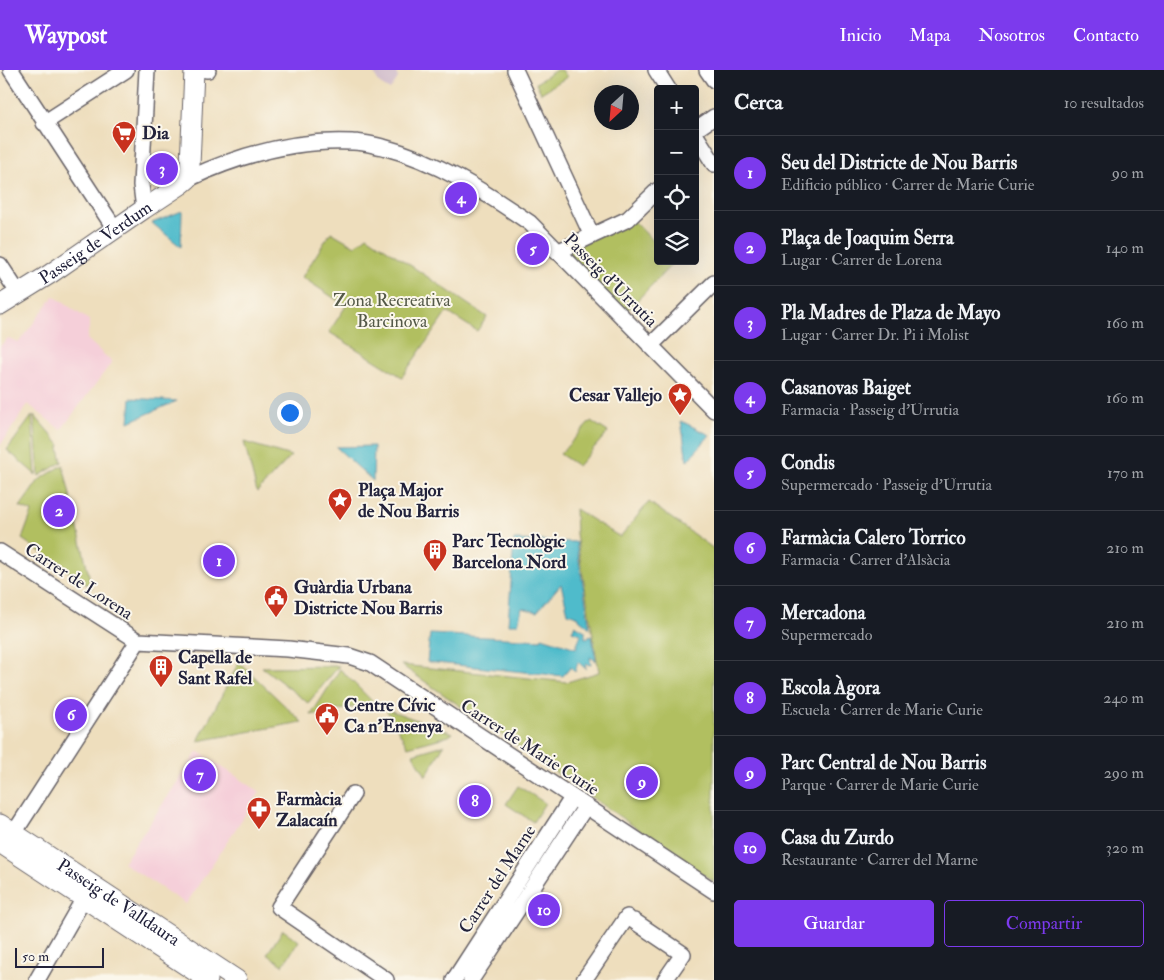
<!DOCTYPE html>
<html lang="es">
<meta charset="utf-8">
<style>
body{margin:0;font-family:"IM FELL Double Pica",serif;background:#242831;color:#f1f3f6}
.controls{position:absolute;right:15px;top:15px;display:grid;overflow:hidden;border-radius:5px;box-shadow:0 5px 20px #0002}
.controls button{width:45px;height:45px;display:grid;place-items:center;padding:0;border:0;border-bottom:1px solid #363941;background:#171b24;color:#f1f3f6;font:25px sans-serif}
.compass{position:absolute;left:594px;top:15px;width:45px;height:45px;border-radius:50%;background:#171b24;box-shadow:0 5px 20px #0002;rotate:206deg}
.scale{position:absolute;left:15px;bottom:12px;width:89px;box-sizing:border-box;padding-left:5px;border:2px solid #22223b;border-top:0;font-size:14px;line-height:18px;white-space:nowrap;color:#22223b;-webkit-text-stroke:4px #fbf7ec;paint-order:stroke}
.you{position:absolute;left:289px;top:342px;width:18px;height:18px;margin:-12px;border:4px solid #fff;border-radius:50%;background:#1a73e8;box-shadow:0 0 0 8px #1a73e833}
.badge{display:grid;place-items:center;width:32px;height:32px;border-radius:50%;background:#7c3aed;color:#fff;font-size:16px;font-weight:700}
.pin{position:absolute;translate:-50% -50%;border:2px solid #fff;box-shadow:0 1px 5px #0006}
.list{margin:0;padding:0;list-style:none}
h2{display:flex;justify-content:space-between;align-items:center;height:65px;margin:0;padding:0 20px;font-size:21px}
h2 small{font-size:16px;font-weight:400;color:#9ea1a6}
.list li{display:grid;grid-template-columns:32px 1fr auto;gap:15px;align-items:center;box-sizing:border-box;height:75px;padding:0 20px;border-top:1px solid #363941}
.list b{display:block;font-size:19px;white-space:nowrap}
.list p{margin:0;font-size:16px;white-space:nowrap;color:#9ea1a6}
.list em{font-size:16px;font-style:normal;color:#9ea1a6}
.actions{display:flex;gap:10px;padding:15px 20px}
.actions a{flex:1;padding:11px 0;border:1px solid #7c3aed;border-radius:5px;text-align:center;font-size:18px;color:#7c3aed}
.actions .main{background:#7c3aed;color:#fff}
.icon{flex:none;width:28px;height:28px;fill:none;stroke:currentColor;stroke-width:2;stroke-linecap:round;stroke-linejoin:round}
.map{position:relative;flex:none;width:714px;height:910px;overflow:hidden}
header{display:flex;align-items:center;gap:30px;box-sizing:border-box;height:70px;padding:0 25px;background:#7c3aed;color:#fff}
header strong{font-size:24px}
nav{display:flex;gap:28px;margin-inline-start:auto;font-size:18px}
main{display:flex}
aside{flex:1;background:#171b24}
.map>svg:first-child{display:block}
.built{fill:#f5cfd9}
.industrial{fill:#d1bdcb}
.green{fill:#b1bf61;stroke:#6a704e}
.water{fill:#4fbbcb;stroke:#386e83}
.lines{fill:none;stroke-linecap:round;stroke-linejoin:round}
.minor-casing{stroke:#696468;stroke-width:18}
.major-casing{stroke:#696468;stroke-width:21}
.minor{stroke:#fff;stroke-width:15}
.major{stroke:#fff;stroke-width:19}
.labels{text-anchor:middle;stroke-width:4;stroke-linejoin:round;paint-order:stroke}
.poi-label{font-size:18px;font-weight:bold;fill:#22223b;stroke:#fbf7ec;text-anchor:start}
.street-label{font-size:18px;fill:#22223b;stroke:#fbf7ec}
.park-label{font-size:18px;fill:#545948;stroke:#fbf7ec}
</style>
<header>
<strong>Waypost</strong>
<nav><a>Inicio</a><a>Mapa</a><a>Nosotros</a><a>Contacto</a></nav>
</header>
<main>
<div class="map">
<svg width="714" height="910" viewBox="0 0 714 910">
<rect width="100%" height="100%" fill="#fbf7ec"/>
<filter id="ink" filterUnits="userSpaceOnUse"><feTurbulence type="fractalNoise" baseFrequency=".02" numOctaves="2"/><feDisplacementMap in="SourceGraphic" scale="10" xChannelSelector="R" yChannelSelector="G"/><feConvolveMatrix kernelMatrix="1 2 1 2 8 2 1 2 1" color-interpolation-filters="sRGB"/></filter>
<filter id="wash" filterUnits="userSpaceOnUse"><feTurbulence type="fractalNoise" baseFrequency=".0096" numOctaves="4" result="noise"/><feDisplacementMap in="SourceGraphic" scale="20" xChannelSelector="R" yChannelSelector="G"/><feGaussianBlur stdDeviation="1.12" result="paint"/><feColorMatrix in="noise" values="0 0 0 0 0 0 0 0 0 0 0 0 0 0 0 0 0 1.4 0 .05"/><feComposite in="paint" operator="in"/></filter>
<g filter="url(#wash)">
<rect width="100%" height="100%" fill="#eedebd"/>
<path class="built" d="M 54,226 L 90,251 L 87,269 L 112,292 L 61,360 L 28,334 L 0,376 L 0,276 L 8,268 L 19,272 Z
M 198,681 L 260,722 L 186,834 L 123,793 Z"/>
<path class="industrial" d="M 372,0 L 395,0 L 398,8 L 390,20 L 380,14 Z"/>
<path class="green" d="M 556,0 L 562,0 L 567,7 L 541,23 L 536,13 Z
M 630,147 L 658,176 L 658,191 L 674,192 L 621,247 L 557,182 Z
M 331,162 L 355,176 L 367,166 L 487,247 L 477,261 L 447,242 L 402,307 L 329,262 L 346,236 L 302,207 Z
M 34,345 L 60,375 L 59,378 L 62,392 L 39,406 Z
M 32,346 L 36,405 L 7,380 Z
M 591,351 L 608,362 L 578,396 L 560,384 Z
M 244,372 L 291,386 L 257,422 Z
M 63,395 L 92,518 L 22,469 L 32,442 L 20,437 L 39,410 Z
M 649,432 L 714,479 L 714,812 L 401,595 L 567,612 L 599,602 L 576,464 L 575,439 L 620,467 Z
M 239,592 L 302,652 L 198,671 L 200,667 Z
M 339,596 L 308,633 L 262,597 L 338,596 Z
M 340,599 L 379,638 L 367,641 L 366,635 L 311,645 Z
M 386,639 L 453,663 L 449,666 L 408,677 Z
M 444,675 L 426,706 L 413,684 Z
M 518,716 L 545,733 L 533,752 L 506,734 Z
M 283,860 L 299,871 L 283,895 L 267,884 Z"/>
<path class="water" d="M 182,141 L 181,177 L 152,153 Z
M 131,328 L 177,331 L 129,352 Z
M 681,351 L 710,365 L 687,391 Z
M 374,376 L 373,411 L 336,377 Z
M 514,470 L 576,472 L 590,558 L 579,549 L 579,547 L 568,543 L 561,514 L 537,542 L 522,538 L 518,554 L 508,554 Z
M 575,555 L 585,561 L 585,568 L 592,566 L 596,591 L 590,587 L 591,595 L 585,594 L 586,599 L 578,592 L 575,602 L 571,597 L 563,606 L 427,592 L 430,564 L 541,570 L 542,567 L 576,578 L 581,564 L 572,561 Z"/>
</g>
<g filter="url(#ink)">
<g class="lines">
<defs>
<path id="minor" d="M 11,0 L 115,159
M 206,0 L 208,0
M 515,0 L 592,166
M 656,0 L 668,19
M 707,0 L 714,10
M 44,53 L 126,0
M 695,60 L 714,47
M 695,64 L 714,94
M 188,109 C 239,85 295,69 353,72 C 363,72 373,75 383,77 C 437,91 485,122 530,153 L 714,340
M 144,139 L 141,115 L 147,0
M 557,182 L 628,149 L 658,120
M 0,195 L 19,224
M 650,276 L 714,213
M 0,482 L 138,571
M 138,571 L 288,579 L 349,586 L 370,593 L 714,821
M 353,724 L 279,837 L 386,910
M 14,763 L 138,571
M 634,851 L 683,884 L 665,910
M 37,910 L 84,828
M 454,910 L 572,728
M 471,910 L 586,736
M 584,910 L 627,847"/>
<g id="major">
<path id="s1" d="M 0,235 L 50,204 L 144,139 L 182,114 L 188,109 L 190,95 L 194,0"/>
<path id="s2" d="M 0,754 L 237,910"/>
<path d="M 0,773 L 208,910"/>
</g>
</defs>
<use href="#minor" class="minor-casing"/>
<use href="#major" class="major-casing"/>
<use href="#minor" class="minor"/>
<use href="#major" class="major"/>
</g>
</g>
<defs>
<symbol id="supermarket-pin" viewBox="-11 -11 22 30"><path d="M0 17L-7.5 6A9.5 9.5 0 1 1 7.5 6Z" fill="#c8321e" stroke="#fbf7ec"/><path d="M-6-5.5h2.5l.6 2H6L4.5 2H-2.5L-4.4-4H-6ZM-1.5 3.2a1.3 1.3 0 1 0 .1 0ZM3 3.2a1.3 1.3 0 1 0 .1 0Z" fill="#fff"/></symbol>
<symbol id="sight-pin" viewBox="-11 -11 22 30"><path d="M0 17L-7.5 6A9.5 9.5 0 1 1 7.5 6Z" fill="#c8321e" stroke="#fbf7ec"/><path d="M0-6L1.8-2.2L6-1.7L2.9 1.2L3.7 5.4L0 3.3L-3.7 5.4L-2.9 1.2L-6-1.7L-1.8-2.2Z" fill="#fff"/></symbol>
<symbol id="building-pin" viewBox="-11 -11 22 30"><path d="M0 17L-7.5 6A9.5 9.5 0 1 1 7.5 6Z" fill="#c8321e" stroke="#fbf7ec"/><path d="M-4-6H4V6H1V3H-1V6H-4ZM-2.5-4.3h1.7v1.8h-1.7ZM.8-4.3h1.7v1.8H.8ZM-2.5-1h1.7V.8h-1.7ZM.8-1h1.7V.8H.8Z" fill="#fff"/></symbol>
<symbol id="civic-pin" viewBox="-11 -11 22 30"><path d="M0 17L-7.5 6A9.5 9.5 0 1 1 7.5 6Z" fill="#c8321e" stroke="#fbf7ec"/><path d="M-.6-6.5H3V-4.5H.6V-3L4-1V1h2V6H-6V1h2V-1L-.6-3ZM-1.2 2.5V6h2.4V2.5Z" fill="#fff"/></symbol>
<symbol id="pharmacy-pin" viewBox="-11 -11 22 30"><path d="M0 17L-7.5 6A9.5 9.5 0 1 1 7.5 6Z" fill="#c8321e" stroke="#fbf7ec"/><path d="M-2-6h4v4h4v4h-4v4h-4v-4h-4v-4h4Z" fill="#fff"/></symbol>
</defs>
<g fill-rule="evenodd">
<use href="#supermarket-pin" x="110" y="49" width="28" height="38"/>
<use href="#sight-pin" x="666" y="311" width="28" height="38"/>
<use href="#sight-pin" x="326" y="416" width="28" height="38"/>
<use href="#building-pin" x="421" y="467" width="28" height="38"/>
<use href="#civic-pin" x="262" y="513" width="28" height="38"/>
<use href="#building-pin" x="147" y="583" width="28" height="38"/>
<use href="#civic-pin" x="313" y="631" width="28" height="38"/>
<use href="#pharmacy-pin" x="245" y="725" width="28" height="38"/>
</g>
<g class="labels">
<g class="poi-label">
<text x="142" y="69">Dia</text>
<text x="662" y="331" text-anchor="end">Cesar Vallejo</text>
<text x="358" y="426">Plaça Major<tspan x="358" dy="21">de Nou Barris</tspan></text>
<text x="452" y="477">Parc Tecnològic<tspan x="452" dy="21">Barcelona Nord</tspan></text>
<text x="294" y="523">Guàrdia Urbana<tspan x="294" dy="21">Districte Nou Barris</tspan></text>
<text x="178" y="593">Capella de<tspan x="178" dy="21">Sant Rafel</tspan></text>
<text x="344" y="641">Centre Cívic<tspan x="344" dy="21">Ca n'Ensenya</tspan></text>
<text x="276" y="735">Farmàcia<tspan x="276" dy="21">Zalacaín</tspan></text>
</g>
<g class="street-label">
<text dy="6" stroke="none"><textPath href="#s1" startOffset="114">Passeig de Verdum</textPath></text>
<text transform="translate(611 210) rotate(45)" y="6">Passeig d'Urrutia</text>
<text transform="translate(79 511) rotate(33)" y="6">Carrer de Lorena</text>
<text transform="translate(530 677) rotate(33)" y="6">Carrer de Marie Curie</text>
<text transform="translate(497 809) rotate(-57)" y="6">Carrer del Marne</text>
<text dy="6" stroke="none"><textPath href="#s2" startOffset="142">Passeig de Valldaura</textPath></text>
</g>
<g class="park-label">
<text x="392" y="236">Zona Recreativa<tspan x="392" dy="21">Barcinova</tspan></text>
</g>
</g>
</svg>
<div class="controls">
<button>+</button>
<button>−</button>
<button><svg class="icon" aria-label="locate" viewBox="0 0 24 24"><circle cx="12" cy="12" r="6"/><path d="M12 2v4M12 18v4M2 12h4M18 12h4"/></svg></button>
<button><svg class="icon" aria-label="layers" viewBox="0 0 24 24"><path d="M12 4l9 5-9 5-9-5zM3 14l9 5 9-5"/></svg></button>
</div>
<svg class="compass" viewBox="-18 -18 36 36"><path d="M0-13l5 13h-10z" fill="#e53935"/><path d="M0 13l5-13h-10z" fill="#9ea1a6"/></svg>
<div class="scale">50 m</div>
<div class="you"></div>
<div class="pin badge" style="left:219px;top:491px">1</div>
<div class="pin badge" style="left:59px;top:441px">2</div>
<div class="pin badge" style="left:162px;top:99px">3</div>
<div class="pin badge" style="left:461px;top:128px">4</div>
<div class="pin badge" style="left:533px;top:179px">5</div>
<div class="pin badge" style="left:71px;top:645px">6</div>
<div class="pin badge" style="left:200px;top:705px">7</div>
<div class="pin badge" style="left:475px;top:731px">8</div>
<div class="pin badge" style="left:642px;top:712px">9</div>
<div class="pin badge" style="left:544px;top:840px">10</div>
</div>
<aside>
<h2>Cerca<small>10 resultados</small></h2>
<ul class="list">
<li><span class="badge">1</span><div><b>Seu del Districte de Nou Barris</b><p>Edificio público · Carrer de Marie Curie</p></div><em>90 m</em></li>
<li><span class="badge">2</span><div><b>Plaça de Joaquim Serra</b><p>Lugar · Carrer de Lorena</p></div><em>140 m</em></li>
<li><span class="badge">3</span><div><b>Pla Madres de Plaza de Mayo</b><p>Lugar · Carrer Dr. Pi i Molist</p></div><em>160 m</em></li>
<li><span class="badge">4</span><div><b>Casanovas Baiget</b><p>Farmacia · Passeig d'Urrutia</p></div><em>160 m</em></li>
<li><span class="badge">5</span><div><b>Condis</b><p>Supermercado · Passeig d'Urrutia</p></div><em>170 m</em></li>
<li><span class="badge">6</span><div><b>Farmàcia Calero Torrico</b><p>Farmacia · Carrer d'Alsàcia</p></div><em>210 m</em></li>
<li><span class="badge">7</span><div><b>Mercadona</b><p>Supermercado</p></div><em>210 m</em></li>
<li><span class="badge">8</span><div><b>Escola Àgora</b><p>Escuela · Carrer de Marie Curie</p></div><em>240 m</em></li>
<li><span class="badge">9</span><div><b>Parc Central de Nou Barris</b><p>Parque · Carrer de Marie Curie</p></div><em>290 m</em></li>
<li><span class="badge">10</span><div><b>Casa du Zurdo</b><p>Restaurante · Carrer del Marne</p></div><em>320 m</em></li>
</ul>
<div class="actions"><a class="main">Guardar</a><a>Compartir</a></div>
</aside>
</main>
